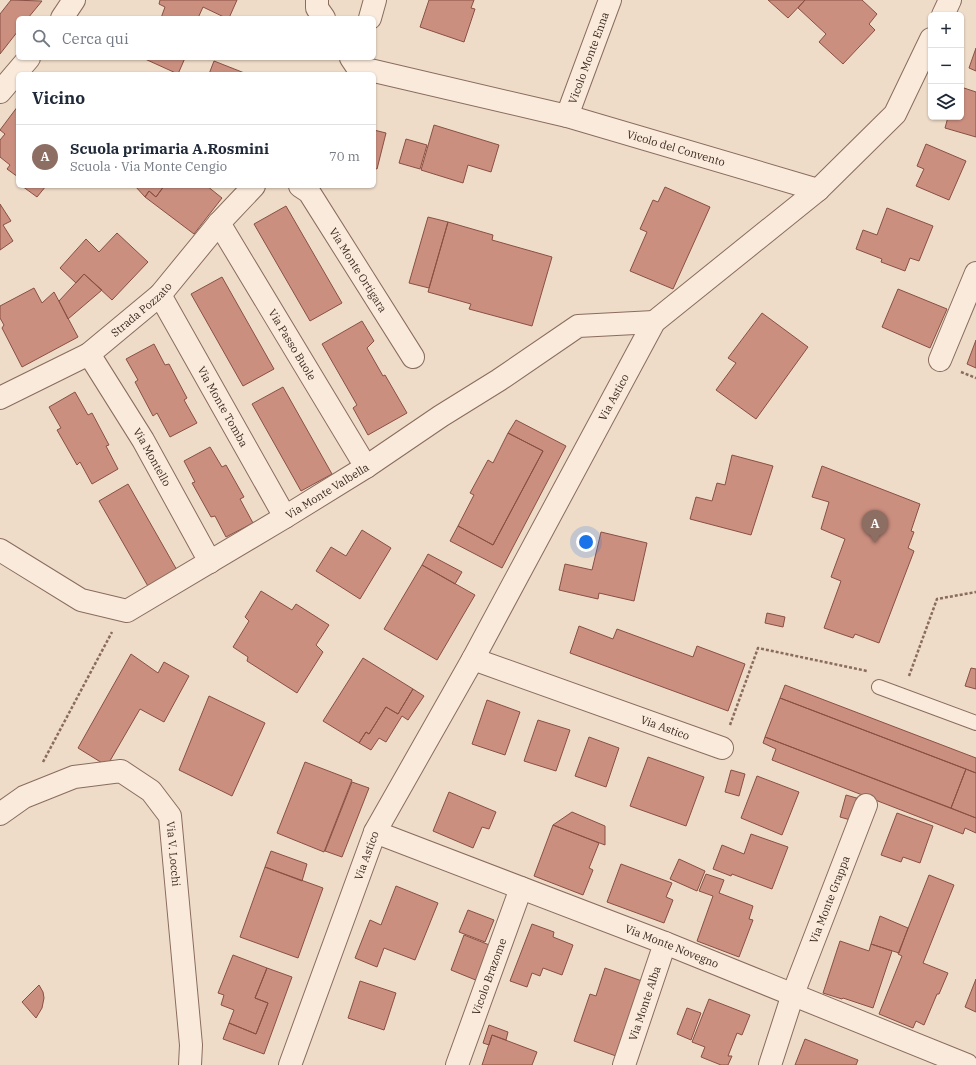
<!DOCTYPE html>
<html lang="it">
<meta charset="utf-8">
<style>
body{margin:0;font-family:"IBM Plex Serif",serif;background:#f6f6f7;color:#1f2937}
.controls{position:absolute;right:12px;top:12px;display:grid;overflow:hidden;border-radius:6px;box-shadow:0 1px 3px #0004}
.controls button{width:36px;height:36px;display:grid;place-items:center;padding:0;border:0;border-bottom:1px solid #e0e1e3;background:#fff;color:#1f2937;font:20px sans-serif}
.you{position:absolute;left:586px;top:542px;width:14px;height:14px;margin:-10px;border:3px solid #fff;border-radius:50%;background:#1a73e8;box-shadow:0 0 0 6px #1a73e833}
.badge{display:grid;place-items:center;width:26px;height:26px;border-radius:50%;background:#db2777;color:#fff;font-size:13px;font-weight:700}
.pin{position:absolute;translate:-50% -33px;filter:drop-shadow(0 1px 2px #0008)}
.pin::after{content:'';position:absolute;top:21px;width:14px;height:12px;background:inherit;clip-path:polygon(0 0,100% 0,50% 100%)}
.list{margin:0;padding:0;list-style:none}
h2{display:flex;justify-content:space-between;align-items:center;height:52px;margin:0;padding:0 16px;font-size:17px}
h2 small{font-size:13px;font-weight:400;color:#747a83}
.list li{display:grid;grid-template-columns:26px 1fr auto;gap:12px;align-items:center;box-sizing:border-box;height:64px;padding:0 16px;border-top:1px solid #e0e1e3}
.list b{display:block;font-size:15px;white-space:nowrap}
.list p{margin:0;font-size:13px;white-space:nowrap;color:#747a83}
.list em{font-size:13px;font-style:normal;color:#747a83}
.icon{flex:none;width:22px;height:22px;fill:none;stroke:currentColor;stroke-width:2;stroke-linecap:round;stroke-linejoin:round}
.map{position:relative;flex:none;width:976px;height:1065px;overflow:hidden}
.search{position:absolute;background:#fff;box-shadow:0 1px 3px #0004;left:16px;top:16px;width:360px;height:44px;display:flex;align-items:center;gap:10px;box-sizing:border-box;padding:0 14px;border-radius:6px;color:#747a83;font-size:15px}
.panel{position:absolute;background:#fff;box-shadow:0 1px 3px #0004;left:16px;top:72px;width:360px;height:116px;border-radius:6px}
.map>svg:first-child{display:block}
.building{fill:#cb8f7f;stroke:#895043}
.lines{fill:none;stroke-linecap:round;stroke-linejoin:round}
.lane-casing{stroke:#8a6c5d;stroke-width:16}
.street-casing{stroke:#8a6c5d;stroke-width:24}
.path{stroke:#8a6c5d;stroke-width:2.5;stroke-dasharray:3 2;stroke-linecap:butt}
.lane{stroke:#f9eadb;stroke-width:14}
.street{stroke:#f9eadb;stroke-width:22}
.labels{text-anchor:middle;stroke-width:3;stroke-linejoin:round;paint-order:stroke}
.street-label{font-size:11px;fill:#3b2820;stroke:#f5e7d8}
</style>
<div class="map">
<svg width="976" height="1065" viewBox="0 0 976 1065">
<rect width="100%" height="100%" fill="#eedbc8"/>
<path class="building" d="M 11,0 L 42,1 L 28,18 L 18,18 L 18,31 L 0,54 L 0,14 Z
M 160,0 L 237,0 L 229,18 L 226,18 L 203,7 L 198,18 L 161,18 L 165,7 L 159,4 Z
M 429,0 L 474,0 L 471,8 L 475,9 L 464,42 L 420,27 Z
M 768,0 L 805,0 L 788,18 Z
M 805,0 L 862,0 L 877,14 L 869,24 L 875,30 L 843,64 L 819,42 L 826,34 L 798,8 Z
M 976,48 L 976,71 L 969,68 Z
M 145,58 L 185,58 L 178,74 L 145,59 Z
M 214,61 L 247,74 L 209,74 Z
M 961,87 L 976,92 L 976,137 L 945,128 L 948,117 L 961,117 Z
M 18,106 L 18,177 L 7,169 L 10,165 L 0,157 L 0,140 L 5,134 L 0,130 Z
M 434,125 L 499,145 L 491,172 L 468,165 L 463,183 L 421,170 Z
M 374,130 L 386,133 L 377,169 L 374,168 Z
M 406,139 L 427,145 L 420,169 L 399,163 Z
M 926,144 L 966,161 L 949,200 L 916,186 L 924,169 L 917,166 Z
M 22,186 L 46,186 L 37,197 Z
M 135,186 L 164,186 L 156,197 L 149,191 L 145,197 Z
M 164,186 L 207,186 L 222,198 L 194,234 L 145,197 L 149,191 L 156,197 Z
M 665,187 L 710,207 L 673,289 L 630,271 L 647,232 L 640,229 L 653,200 L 658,202 Z
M 0,204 L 11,221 L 3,225 L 13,241 L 0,250 Z
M 286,206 L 342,303 L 310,321 L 254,224 Z
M 887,208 L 933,226 L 919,261 L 910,258 L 905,271 L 881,262 L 882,259 L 856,249 L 863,230 L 877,235 Z
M 428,217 L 448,222 L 429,288 L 409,283 Z
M 448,222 L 493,235 L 492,240 L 552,257 L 532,326 L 469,309 L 471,304 L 428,292 Z
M 117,233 L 148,262 L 112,300 L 84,274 L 76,283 L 60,268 L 86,239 L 99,252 Z
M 84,274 L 102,290 L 68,319 L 59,301 Z
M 222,277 L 274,369 L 243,386 L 191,294 Z
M 34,288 L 42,303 L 54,292 L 78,337 L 22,367 L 2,328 L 4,325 L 0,318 L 0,306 Z
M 898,289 L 947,309 L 930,348 L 882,327 Z
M 762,313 L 808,347 L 756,419 L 716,390 L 736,363 L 728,358 Z
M 362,321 L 374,341 L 367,348 L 383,376 L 385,375 L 407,413 L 368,435 L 353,408 L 357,405 L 322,344 Z
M 976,340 L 976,368 L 967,364 Z
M 154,344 L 165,365 L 169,364 L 187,398 L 184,400 L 197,423 L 170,437 L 157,413 L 153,416 L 135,382 L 138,380 L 126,359 Z
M 283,387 L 332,474 L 301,491 L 252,404 Z
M 75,392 L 88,415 L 92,413 L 109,445 L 106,446 L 118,469 L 92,484 L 80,462 L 77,465 L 57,430 L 61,428 L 49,407 Z
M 516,420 L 566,446 L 502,568 L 450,541 L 458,526 L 493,545 L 543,451 L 508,433 Z
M 508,433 L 543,451 L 493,545 L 458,526 L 474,495 L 470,493 L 488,460 L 493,463 Z
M 210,447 L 222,467 L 226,465 L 244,497 L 240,499 L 253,523 L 226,537 L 215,516 L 211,517 L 192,483 L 195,482 L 184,461 Z
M 732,455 L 773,466 L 751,535 L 690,519 L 696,497 L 712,501 L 717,483 L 725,485 Z
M 822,466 L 920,504 L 911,531 L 914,532 L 908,548 L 914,551 L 879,643 L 855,634 L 853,638 L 824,628 L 841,581 L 831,577 L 845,539 L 821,529 L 829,502 L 812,497 Z
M 128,484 L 178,572 L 149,588 L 99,501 Z
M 362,530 L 391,548 L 360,599 L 316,571 L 331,547 L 346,556 Z
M 601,532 L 647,543 L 634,601 L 599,593 L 598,599 L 559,590 L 565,564 L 592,570 Z
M 428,554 L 462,572 L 455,584 L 422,565 Z
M 422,565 L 475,595 L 437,660 L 384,629 Z
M 261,591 L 292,610 L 296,604 L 329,625 L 316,645 L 323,652 L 297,693 L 247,661 L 248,657 L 233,647 L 249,621 L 245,617 Z
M 767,613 L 785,617 L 783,627 L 765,623 Z
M 579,626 L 613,639 L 617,629 L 693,657 L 697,646 L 745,664 L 728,711 L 570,653 Z
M 131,654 L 158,673 L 164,662 L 189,676 L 164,722 L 140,709 L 107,766 L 78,748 Z
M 363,658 L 413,689 L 398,714 L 386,707 L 369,734 L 366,732 L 359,743 L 323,721 Z
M 971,668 L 976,669 L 976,689 L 965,686 Z
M 785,685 L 976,758 L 976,773 L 780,698 Z
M 413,689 L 424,696 L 408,720 L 402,716 L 386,742 L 379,738 L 371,750 L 359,743 L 366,732 L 369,734 L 386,707 L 398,714 Z
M 209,696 L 265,723 L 232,796 L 179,770 Z
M 780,698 L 966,769 L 951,808 L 765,737 Z
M 487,700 L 520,712 L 505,755 L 472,744 Z
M 538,720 L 570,730 L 556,771 L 524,761 Z
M 589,737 L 619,748 L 606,787 L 575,776 Z
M 765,737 L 976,818 L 976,833 L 965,828 L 963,834 L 772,760 L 776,749 L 763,743 Z
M 648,757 L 704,777 L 686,826 L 630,806 Z
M 305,762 L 352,780 L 324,852 L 277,833 Z
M 966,769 L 976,773 L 976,818 L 951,808 Z
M 731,770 L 745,774 L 739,796 L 725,792 Z
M 757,776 L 799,792 L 782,835 L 741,818 Z
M 352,782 L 369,788 L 342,857 L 325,851 Z
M 449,792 L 496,812 L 489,829 L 482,827 L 473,848 L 433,831 Z
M 846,795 L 860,799 L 854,821 L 840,817 Z
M 572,812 L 605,826 L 605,845 L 553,825 Z
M 897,813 L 933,826 L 920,863 L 903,857 L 901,862 L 881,855 Z
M 553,825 L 599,843 L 589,868 L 593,870 L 583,895 L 534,876 Z
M 751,834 L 788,847 L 772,889 L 732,874 L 731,876 L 713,869 L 722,845 L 744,854 Z
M 271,851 L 307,864 L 302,881 L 265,867 Z
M 679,859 L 705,871 L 697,891 L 670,879 Z
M 621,864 L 672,883 L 666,897 L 673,900 L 664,923 L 607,902 Z
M 265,867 L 323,888 L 298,958 L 240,937 Z
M 706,874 L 724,880 L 719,893 L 753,906 L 749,919 L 753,920 L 739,957 L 697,941 L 713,896 L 699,891 Z
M 929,875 L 954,885 L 923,963 L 948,973 L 939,994 L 937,994 L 924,1025 L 916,1021 L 913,1028 L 879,1014 L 902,956 L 898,954 Z
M 396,886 L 438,903 L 415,960 L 384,948 L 377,967 L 355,958 L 370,920 L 381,925 Z
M 468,910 L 494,920 L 485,942 L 459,932 Z
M 880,916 L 908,928 L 899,953 L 871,944 Z
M 532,924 L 554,932 L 553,937 L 573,945 L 562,975 L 543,968 L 540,976 L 532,973 L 527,987 L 510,981 Z
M 464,935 L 497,948 L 483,983 L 451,970 Z
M 840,941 L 869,951 L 871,944 L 892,951 L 873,1008 L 843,998 L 842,999 L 823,993 Z
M 233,955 L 267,968 L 255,998 L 268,1003 L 256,1034 L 229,1023 L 234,1010 L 221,1005 L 224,995 L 218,993 Z
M 267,968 L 292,977 L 264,1054 L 223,1039 L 229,1023 L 256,1034 L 268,1003 L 255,998 Z
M 605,968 L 642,981 L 616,1056 L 574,1041 L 590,994 L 596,996 Z
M 976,979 L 976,1012 L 965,1007 Z
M 360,981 L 396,993 L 384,1030 L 348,1018 Z
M 39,985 L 43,992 L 44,998 L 42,1008 L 36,1018 L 22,1002 Z
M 709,999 L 750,1015 L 742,1035 L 737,1033 L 728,1056 L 732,1056 L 728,1065 L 721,1065 L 701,1057 L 705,1047 L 692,1042 Z
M 687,1008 L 701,1013 L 691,1040 L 677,1034 Z
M 489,1025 L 508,1032 L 506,1040 L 492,1035 L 489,1045 L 483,1043 Z
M 492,1035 L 537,1052 L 532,1065 L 482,1065 Z
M 805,1039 L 858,1060 L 856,1065 L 795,1065 Z"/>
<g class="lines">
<defs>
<path id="lane" d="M 879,687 L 976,723"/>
<g id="street">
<path d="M 317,0 L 317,8 L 324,18"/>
<path d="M 943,15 L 950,0"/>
<path d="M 62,18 L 74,0"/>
<path d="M 370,18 L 375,0"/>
<path id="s1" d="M 351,58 L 357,67 L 567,116 L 818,190 L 895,114 L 931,39"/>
<path d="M 0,92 L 29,58"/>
<path id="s2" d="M 567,116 L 610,0"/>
<path id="s3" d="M 300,186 L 309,192 L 413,357"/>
<path id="s4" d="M 219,223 L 366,467"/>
<path id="s5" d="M 160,295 L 285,517"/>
<path id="s6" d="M 89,354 L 143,440 L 210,562"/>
<path d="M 940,360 L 976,273"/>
<path id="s7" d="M 0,398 L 89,354 L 160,295 L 219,223 L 254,186"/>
<path id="s8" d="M 0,550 L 81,600 L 127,611 L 285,517 L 366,467 L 441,416 L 499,380 L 578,326 L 654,322"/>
<path id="s9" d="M 473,659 L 722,748"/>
<path id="s10" d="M 0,814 L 24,797 L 74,777 L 121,771 L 151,791 L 170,816 L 191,1045 L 190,1065"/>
<path id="s11" d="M 375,832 L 665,943 L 967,1065"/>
<path id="s12" d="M 290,1065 L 375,832 L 473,659 L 654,322 L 818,190"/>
<path id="s13" d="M 457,1065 L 521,888"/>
<path id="s14" d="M 624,1065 L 665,943"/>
<path id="s15" d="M 770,1065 L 793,994 L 866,805"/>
</g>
</defs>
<use href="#lane" class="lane-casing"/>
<use href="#street" class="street-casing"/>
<path class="path" d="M 961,372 L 976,378
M 909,676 L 937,599 L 976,592
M 730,725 L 758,648 L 867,671
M 43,762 L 112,632"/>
<use href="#lane" class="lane"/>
<use href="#street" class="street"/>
</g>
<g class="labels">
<g class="street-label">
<text dy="4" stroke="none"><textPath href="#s2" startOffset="62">Vicolo Monte Enna</textPath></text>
<text dy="4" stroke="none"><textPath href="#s1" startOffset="340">Vicolo del Convento</textPath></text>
<text dy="4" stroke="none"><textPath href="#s3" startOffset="103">Via Monte Ortigara</textPath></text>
<text dy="4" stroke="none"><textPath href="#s7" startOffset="168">Strada Pozzato</textPath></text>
<text dy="4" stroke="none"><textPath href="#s4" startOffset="142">Via Passo Buole</textPath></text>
<text dy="4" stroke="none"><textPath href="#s12" startOffset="744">Via Astico</textPath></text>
<text dy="4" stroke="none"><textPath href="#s5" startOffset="128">Via Monte Tomba</textPath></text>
<text dy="4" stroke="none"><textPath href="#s6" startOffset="121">Via Montello</textPath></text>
<text dy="4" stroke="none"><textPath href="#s8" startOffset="376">Via Monte Valbella</textPath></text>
<text dy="4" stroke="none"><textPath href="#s9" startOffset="204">Via Astico</textPath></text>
<text dy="4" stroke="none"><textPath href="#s10" startOffset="236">Via V. Locchi</textPath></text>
<text dy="4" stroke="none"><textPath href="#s12" startOffset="223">Via Astico</textPath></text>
<text dy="4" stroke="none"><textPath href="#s15" startOffset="176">Via Monte Grappa</textPath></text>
<text dy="4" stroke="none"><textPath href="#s11" startOffset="318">Via Monte Novegno</textPath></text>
<text dy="4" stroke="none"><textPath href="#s13" startOffset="94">Vicolo Brazome</textPath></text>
<text dy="4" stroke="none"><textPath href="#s14" startOffset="65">Via Monte Alba</textPath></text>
</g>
</g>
</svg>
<div class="controls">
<button>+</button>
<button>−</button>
<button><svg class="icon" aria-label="layers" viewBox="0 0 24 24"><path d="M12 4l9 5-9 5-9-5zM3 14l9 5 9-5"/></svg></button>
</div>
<div class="you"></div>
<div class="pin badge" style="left:875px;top:543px;background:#8d6e63">A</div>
<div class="search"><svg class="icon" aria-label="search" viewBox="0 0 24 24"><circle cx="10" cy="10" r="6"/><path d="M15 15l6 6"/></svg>Cerca qui</div>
<section class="panel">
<h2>Vicino<small></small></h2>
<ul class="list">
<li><span class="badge" style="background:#8d6e63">A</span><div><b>Scuola primaria A.Rosmini</b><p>Scuola · Via Monte Cengio</p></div><em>70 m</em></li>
</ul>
</section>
</div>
